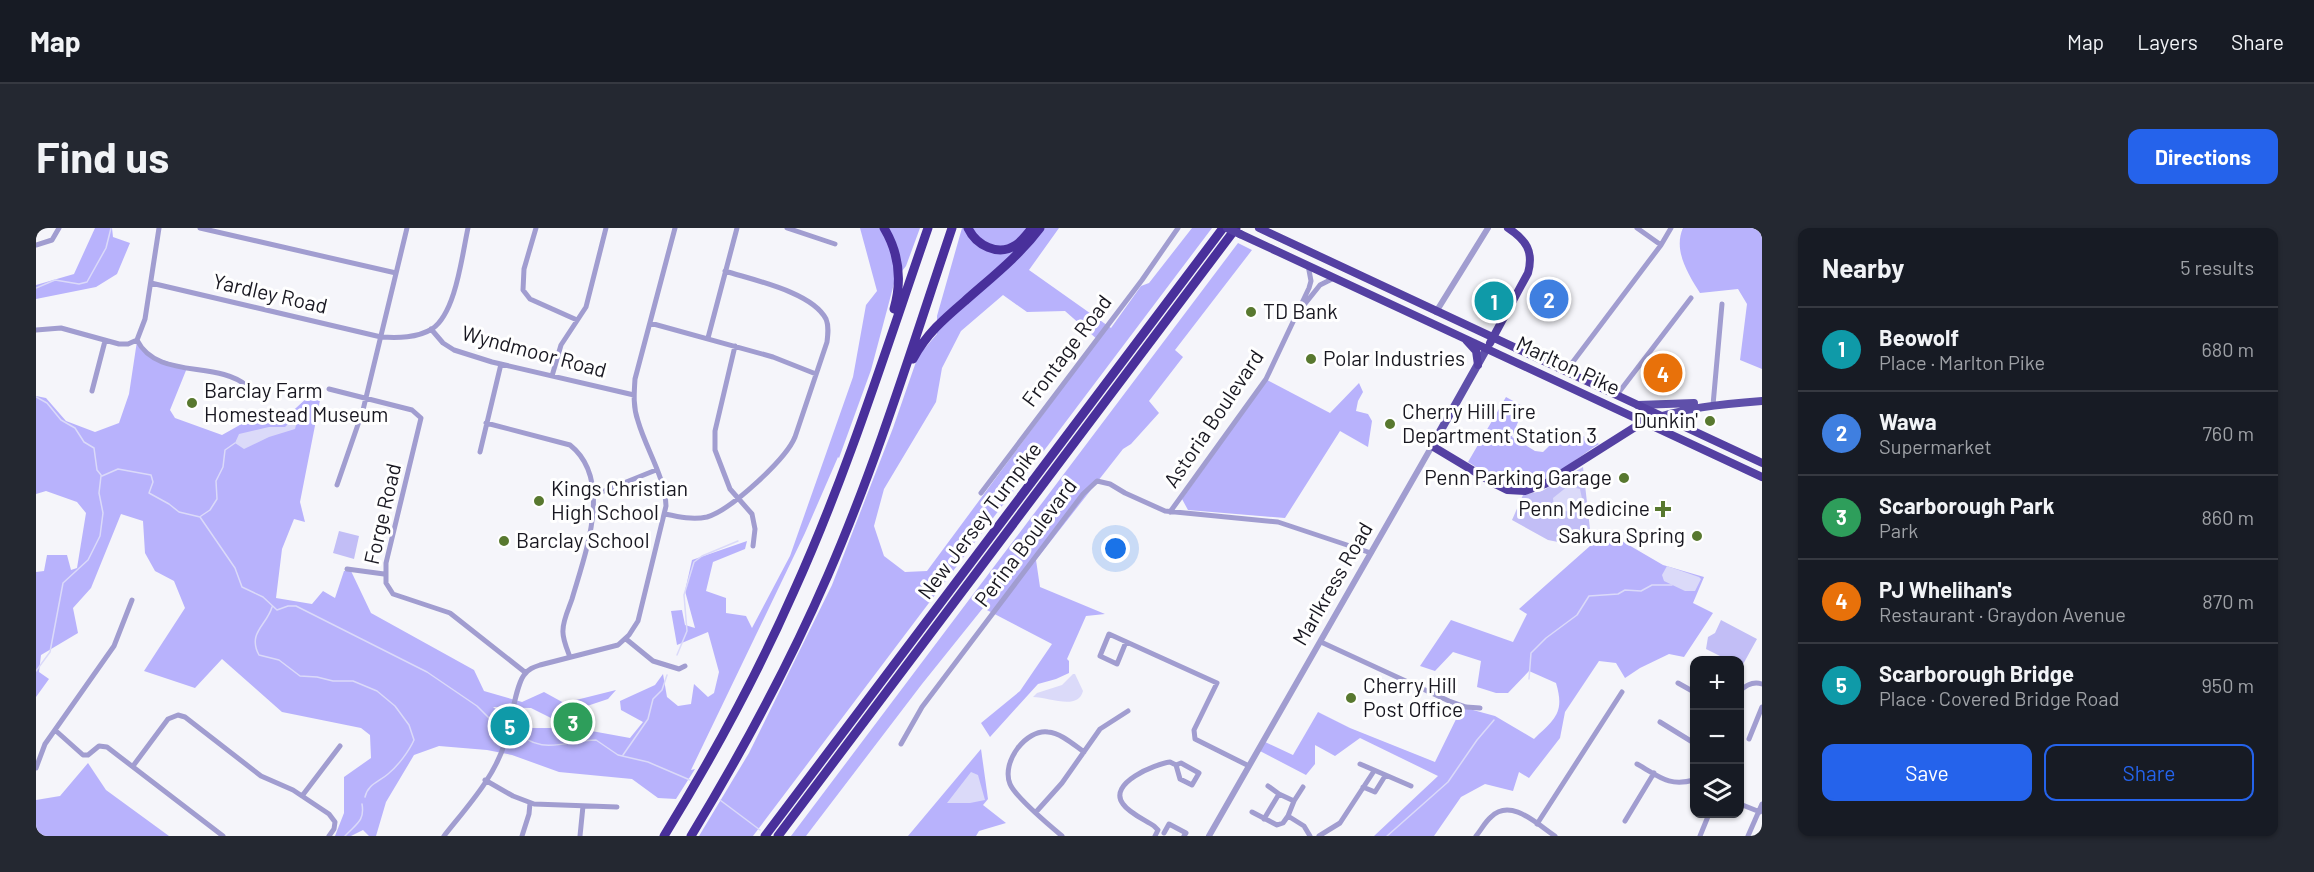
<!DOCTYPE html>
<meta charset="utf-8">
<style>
body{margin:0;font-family:Barlow,sans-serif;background:#242831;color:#f1f3f6}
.controls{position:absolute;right:18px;bottom:18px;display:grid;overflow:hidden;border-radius:12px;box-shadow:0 2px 4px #0004}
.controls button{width:54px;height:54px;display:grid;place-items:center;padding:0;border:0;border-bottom:2px solid #363941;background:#171b24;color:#f1f3f6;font:30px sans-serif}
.you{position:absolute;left:1080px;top:321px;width:21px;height:21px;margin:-15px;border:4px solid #fff;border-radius:50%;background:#1a73e8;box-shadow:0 0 0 9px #1a73e833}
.badge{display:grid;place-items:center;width:39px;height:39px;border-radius:50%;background:#2563eb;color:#fff;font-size:20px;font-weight:700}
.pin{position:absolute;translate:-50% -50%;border:3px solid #fff;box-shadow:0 2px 6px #0006}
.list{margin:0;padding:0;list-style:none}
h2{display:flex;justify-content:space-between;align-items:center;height:78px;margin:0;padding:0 24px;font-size:26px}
h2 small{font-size:20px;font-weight:400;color:#9ea1a6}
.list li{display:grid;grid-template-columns:39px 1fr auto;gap:18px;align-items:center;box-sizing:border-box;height:84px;padding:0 24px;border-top:2px solid #363941}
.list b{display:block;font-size:22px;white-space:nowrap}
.list p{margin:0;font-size:20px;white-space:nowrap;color:#9ea1a6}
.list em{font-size:20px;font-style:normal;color:#9ea1a6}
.actions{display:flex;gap:12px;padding:18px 24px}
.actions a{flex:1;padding:14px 0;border:2px solid #2563eb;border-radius:12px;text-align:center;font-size:21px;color:#2563eb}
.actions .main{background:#2563eb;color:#fff}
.icon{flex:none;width:33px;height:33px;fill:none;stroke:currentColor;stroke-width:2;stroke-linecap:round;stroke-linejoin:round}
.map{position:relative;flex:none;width:1726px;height:608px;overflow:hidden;border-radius:12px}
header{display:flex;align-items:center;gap:36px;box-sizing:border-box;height:84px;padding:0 30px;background:#171b24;border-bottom:2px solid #363941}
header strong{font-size:28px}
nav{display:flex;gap:33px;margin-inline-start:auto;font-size:21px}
.intro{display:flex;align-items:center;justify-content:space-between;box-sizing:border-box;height:144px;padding:0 36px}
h1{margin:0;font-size:42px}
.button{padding:15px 27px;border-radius:12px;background:#2563eb;color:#fff;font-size:21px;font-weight:700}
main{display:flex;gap:36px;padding:0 36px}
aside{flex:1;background:#171b24;border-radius:12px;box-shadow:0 2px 4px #0004}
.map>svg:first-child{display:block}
.green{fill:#c2bef6}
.forest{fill:#b8b2fc;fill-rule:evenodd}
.water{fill:#dbdaf9}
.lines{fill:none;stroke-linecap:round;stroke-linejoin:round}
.stream{stroke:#dbdaf9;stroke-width:1.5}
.minor{stroke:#a19dd0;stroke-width:5}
.tertiary{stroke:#a19dd0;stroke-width:6}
.primary{stroke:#5f50aa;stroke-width:8}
.trunk{stroke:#5440a2;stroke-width:8}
.motorway{stroke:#49309b;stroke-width:9}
.trunk-bridge{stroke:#5440a2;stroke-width:8}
.poi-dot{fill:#58782f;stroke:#fff;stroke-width:2}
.labels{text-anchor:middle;stroke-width:6;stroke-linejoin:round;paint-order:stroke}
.street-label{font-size:21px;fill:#191821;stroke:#fff}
.poi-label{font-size:21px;fill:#191821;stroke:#fff;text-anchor:start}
</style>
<header>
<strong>Map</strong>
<nav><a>Map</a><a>Layers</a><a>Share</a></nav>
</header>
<div class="intro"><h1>Find us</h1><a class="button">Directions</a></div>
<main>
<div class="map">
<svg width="1726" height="608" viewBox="0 0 1726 608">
<rect width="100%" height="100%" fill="#f5f5fa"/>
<path class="green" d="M 1547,239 L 1554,301 L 1547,308 L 1528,307 L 1527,315 L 1512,312 L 1476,292 L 1487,267 L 1506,263 Z
M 303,303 L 323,308 L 318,331 L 297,325 Z
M 1685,392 L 1721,411 L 1705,440 L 1704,433 L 1692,432 L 1670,421 L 1672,409 L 1679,405 Z"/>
<path class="forest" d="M 59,0 L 76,0 L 77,9 L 94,15 L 81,46 L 60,59 L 0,71 L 0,57 L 38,46 Z
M 824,0 L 884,0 L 870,38 L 859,52 L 835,142 L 803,230 L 802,229 L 769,305 L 655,542 L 659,541 L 640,571 L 622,570 L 596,551 L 523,544 L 476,527 L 451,522 L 403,518 L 378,527 L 350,574 L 340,608 L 333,608 L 327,602 L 315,608 L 299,608 L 308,585 L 308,549 L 335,530 L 334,507 L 325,500 L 246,484 L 186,431 L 159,460 L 108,443 L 149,380 L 138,353 L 119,343 L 109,325 L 107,293 L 85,286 L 55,360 L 37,380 L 42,405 L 5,427 L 3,444 L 13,451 L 0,469 L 0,344 L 8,343 L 11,327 L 31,327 L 35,342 L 41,340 L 50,285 L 41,274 L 10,263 L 0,266 L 0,168 L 10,170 L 30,193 L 59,204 L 83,195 L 93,166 L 101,113 L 115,128 L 151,140 L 134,182 L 139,190 L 186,207 L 211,193 L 248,191 L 273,168 L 285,167 L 264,274 L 269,294 L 258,291 L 246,321 L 240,370 L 276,376 L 287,363 L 299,370 L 308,343 L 315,343 L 335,385 L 438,442 L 448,463 L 486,474 L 508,464 L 528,475 L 580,462 L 572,471 L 515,490 L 495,480 L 457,479 L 484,500 L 539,500 L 594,510 L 607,494 L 585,482 L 584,473 L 619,457 L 627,446 L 631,469 L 642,478 L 655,476 L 658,456 L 672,469 L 678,465 L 683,444 L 672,404 L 641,417 L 635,383 L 646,382 L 649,397 L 659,400 L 649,363 L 656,332 L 711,313 L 709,321 L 677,334 L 670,363 L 690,370 L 690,385 L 710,388 L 716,400 L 754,328 L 817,149 L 830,77 L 841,63 Z
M 926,0 L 1023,0 L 993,42 L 1075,100 L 1105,58 L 1113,55 L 1156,0 L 1176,0 L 717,608 L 663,608 L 713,525 L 796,357 L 857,200 L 882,128 L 901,106 L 901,88 ZM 967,67 L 991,84 L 1029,83 L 1062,112 L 891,343 L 869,344 L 848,328 L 838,298 L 848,261 L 900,174 L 906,140 L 925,103 Z
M 1647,0 L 1726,0 L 1726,141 L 1704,132 L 1711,76 L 1702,61 L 1664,65 C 1652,46 1637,22 1647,0 Z
M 1202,15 L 1216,22 L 1139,122 L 1147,129 L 1113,173 L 1123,185 L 1095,216 L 1087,221 L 1000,332 L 1004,359 L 1069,386 L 1050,388 L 1031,431 L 1033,433 L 1033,445 L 1020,451 L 1002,456 L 954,509 L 945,495 L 984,463 L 1016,416 L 947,380 L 886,456 L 770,608 L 755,608 Z
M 1231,152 L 1294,185 L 1323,155 L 1327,164 L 1322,173 L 1320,183 L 1332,186 L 1336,193 L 1332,219 L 1304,203 L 1249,290 L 1152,282 L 1146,271 Z
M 1470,169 L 1488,179 L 1476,209 L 1499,223 L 1507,224 L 1518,213 L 1537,203 L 1563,216 C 1537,232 1500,268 1468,256 C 1456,251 1444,241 1432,234 Z
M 1567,302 L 1627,337 L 1668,349 L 1657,375 L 1677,385 L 1648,429 L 1633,426 L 1604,440 L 1589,450 L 1580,435 L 1563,433 L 1529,484 L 1524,510 L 1493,550 L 1483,544 L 1477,563 L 1449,556 L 1425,569 L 1398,608 L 1338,608 L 1402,548 L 1324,510 L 1299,528 L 1279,517 L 1279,536 L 1270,547 L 1222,522 L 1227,513 L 1257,527 L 1282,484 L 1314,500 L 1399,534 L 1426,479 L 1459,488 L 1498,511 C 1519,491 1529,485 1520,455 L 1493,443 L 1472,465 L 1460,465 L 1441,459 L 1445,433 L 1417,424 L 1399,443 L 1384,438 L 1415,392 L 1477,414 L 1491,386 L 1483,381 L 1563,310 Z
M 945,521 L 952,571 L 947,577 L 970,595 L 943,603 L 940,608 L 872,608 Z
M 52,535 L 70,562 L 133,608 L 0,608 L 0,572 L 24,568 Z"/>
<path class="water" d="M 259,189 L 262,189 L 259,201 L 233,209 L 208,221 L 199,215 L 203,206 L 233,199 L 249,199 Z
M 1532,258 L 1544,261 L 1548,280 C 1538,285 1529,284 1518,280 L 1517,270 Z
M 1631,338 L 1663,349 L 1665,351 L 1659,363 L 1649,363 L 1628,353 L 1626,347 Z
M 1037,446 L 1039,446 L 1047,463 C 1042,483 1013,469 997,469 L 1001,465 L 1026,457 Z
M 935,544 L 942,547 L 949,572 L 934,575 L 911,575 Z"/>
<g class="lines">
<path class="stream" d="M 0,60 L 19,52 L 43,56 L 51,54 L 70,20 L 75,0
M 0,169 L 11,175 L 25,192 L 39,200 L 48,214 L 58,220 L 61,242 L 65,247
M 66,248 L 82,241 L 115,247 L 117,254 L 113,265 L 133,276 L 143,284 L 164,289 L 199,340 L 206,359 L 227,369 L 241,382 L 252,378 L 260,378 L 391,444 L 441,478 L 455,492 L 471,497
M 165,288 L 174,282 L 181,271 L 180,253 L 187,239 L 189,222 L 199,215
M 236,379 C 231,397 211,405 223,427 L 243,432 L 264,448 L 281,449 L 297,453 L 317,453 L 341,463 L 359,478 L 373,497 L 378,512 C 373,523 362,538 352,546 C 343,554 332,556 329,569
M 641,427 L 651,403 L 648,367 L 658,334 L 666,328 L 702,313
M 0,443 L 14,424 L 27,355 L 52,332 L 64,308 L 67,285 L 63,265 L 65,248
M 1493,451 L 1495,425 L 1510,410 L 1541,387 L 1553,368 L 1582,366 L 1589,362 L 1605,363 L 1616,357 L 1636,357
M 477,500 C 504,529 527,513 560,512 L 582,527 L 612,534 L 654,552
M 587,527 L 612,491 L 617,471 L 626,462 L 631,447
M 684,572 L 724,602
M 309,608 C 320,596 329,593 326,576
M 1351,608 L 1412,554 L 1441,512 L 1458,492"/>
<path class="minor" d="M 164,0 L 360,45
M 500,0 L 488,41 L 487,62 L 494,71 L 541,92
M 751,0 L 799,16
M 1601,0 L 1625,17
M 0,17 L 16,12 L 23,0
M 115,55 L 345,109 C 362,110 381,110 396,101 C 420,85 426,27 432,0
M 1268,77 L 1284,57 L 1298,50
M 614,95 L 737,129 L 780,146
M 395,101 L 407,115 L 418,122 L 456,134 L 598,167
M 0,102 L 25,100 L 83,116 L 92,116 L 101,112 L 109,91 L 123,0
M 672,110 L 701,0
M 101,112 C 121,152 181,132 211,158
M 699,118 L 679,203 L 679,222 L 694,261 L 716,286 L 719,301 L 717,318
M 1530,143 L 1625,17 L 1635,0
M 516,148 L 525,117 L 550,79 L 570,0
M 293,161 L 376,182 L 385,190 L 350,335 L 350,355 L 357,366 L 414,385 L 490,445
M 56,163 L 69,113
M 1580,168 L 1655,70
M 1677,177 L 1686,76
M 450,195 L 534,217 C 578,252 549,326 536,371 C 533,380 527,392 527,402 C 526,410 531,421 534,429
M 444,224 L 465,136
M 301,257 L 327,182 L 371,0
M 945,265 L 1106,52 L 1142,0
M 558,267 L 620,242
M 1134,284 L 1230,151 L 1273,60 L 1275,53 L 1272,37
M 629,286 C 643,289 657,292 671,289 C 695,282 750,231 759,209 L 791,114 C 792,106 793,98 790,91 C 776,64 717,52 689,43
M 311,341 L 348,346
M 590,411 L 617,433 L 643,441 L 649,438
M 1090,414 L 1081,436 L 1064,428 L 1073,406 L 1181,455 L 1158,502 L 1159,511 L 1213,538
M 1285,414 L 1413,473 L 1430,479 L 1444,480
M 1642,455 L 1658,464
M 1704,463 C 1710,457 1717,453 1726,456
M 1624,494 L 1658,515
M 19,502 L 47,527 L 52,527 L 63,518 L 71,519 L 187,608
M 1713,511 L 1726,479
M 865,516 L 886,479 L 1047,266 L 1061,253 L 1074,256 L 1089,265 L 1129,283 L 1242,294 L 1335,325
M 1324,536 L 1375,558
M 1601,536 C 1623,548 1632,559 1658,552
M 97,538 L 132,491 L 142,487 L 149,489 L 225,548 L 257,562 L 293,586 L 299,594 L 298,601 L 293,608
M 0,540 L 9,516 L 78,418 L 96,372
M 1658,543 L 1658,544
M 449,552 L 477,568 L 498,576 L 581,579
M 1327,559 L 1339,564 L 1349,548
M 1243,566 L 1258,573 L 1267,559
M 266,568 L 304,518
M 1704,576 L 1724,584
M 1000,584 L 1026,555 L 1064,501 L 1092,483
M 1216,584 L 1241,597 L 1247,595 L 1252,588 L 1268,598 L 1274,608
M 1252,588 L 1258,573
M 1228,591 L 1243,566 L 1232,558
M 1589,593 L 1618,545
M 1501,596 L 1586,464
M 1128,605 L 1133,596 L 1150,605 L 1148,608
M 408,608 C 430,580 459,549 469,514 C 475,497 479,459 488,447 C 492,441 498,439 504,437 L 582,417 L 593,407 L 602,393 L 630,278 C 629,249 610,221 602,193 C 597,179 598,166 599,151 L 639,0
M 486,608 L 493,586 L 494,575
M 544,608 L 547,578
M 1026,608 C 1014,598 979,568 974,556 C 965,534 990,501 1012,504 C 1025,505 1038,517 1048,524
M 1119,608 L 1122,602 L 1118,598 C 1109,592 1093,585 1087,576 C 1071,555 1120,536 1134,534 L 1140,537 L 1145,535 L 1163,545 L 1156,557 L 1144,551 L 1140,537
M 1283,608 L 1304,595 L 1338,543
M 1440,608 C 1445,602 1449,594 1455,589 C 1475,569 1502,597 1519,608
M 1664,608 L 1673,586
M 1712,608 L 1726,576"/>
<path class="tertiary" d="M 1400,84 L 1452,0
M 1173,608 L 1396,218"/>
<path class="primary" d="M 1602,177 L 1658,175
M 1607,194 C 1646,180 1685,176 1726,173
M 1396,218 L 1451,120"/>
<path class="trunk" d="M 1223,0 L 1726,235
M 1204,6 L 1726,249
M 1430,112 L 1440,123 L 1442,137
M 1454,115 L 1492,45 C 1498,23 1490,12 1472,0
M 1396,218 L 1461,257 L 1471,262 L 1489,263 L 1509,256 L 1607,194"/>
<path class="motorway" d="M 848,0 C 863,25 866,53 858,81
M 932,0 C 940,17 962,29 980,17 C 986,13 991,6 996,0
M 877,131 C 890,106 909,90 930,72 C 956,49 983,28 1004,0
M 628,608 C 676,530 721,447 758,363 C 811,246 850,121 892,0
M 655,608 C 706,524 753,437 792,347 C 841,234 877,116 916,0
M 729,608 L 1187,0
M 742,608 L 1200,0"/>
<path class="trunk-bridge" d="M 1191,0 L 1204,6"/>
</g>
<g class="poi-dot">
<circle cx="1215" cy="84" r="6"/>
<circle cx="1275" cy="131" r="6"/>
<circle cx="156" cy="175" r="6"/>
<circle cx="1674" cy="193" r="6"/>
<circle cx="1354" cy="196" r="6"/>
<circle cx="1588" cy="250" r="6"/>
<circle cx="503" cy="273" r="6"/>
<path d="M1624 272h6v6h6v6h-6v6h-6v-6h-6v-6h6z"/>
<circle cx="1661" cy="308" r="6"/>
<circle cx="468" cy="313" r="6"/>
<circle cx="1315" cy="470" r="6"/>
</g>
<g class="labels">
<g class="street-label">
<text transform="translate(234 66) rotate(13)" y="7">Yardley Road</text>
<text transform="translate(1031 123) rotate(-53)" y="7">Frontage Road</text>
<text transform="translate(498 124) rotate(15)" y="7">Wyndmoor Road</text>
<text transform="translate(1532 138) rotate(25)" y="7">Marlton Pike</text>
<text transform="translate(1178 191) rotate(-56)" y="7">Astoria Boulevard</text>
<text transform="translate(347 286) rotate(-77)" y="7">Forge Road</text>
<text transform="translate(944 293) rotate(-53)" y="7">New Jersey Turnpike</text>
<text transform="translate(990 315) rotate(-53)" y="7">Perina Boulevard</text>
<text transform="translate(1297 356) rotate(-60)" y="7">Marlkress Road</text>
</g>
<g class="poi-label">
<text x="1227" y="91">TD Bank</text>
<text x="1287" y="138">Polar Industries</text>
<text x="168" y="170">Barclay Farm<tspan x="168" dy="24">Homestead Museum</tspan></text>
<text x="1366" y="191">Cherry Hill Fire<tspan x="1366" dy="24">Department Station 3</tspan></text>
<text x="1662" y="200" text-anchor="end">Dunkin'</text>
<text x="1576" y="257" text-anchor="end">Penn Parking Garage</text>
<text x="515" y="268">Kings Christian<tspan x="515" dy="24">High School</tspan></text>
<text x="1614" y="288" text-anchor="end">Penn Medicine</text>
<text x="1649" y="315" text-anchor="end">Sakura Spring</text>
<text x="480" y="320">Barclay School</text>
<text x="1327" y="465">Cherry Hill<tspan x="1327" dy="24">Post Office</tspan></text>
</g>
</g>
</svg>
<div class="controls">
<button>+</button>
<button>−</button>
<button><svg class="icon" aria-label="layers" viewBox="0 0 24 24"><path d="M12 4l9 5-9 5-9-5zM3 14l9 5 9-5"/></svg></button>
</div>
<div class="you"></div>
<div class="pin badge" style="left:1458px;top:73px;background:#0f9aa8">1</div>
<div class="pin badge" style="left:1513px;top:71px;background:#3f7fe0">2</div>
<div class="pin badge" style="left:537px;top:494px;background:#2e9e5b">3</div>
<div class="pin badge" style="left:1627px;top:145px;background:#e8710a">4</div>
<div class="pin badge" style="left:474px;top:498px;background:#0f9aa8">5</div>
</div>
<aside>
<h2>Nearby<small>5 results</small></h2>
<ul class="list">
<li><span class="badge" style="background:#0f9aa8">1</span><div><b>Beowolf</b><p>Place · Marlton Pike</p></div><em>680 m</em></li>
<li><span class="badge" style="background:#3f7fe0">2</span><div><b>Wawa</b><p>Supermarket</p></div><em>760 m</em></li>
<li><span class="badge" style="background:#2e9e5b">3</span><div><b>Scarborough Park</b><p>Park</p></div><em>860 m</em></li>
<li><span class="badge" style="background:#e8710a">4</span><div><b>PJ Whelihan's</b><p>Restaurant · Graydon Avenue</p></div><em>870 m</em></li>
<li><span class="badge" style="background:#0f9aa8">5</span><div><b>Scarborough Bridge</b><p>Place · Covered Bridge Road</p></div><em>950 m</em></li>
</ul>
<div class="actions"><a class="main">Save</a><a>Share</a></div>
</aside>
</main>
